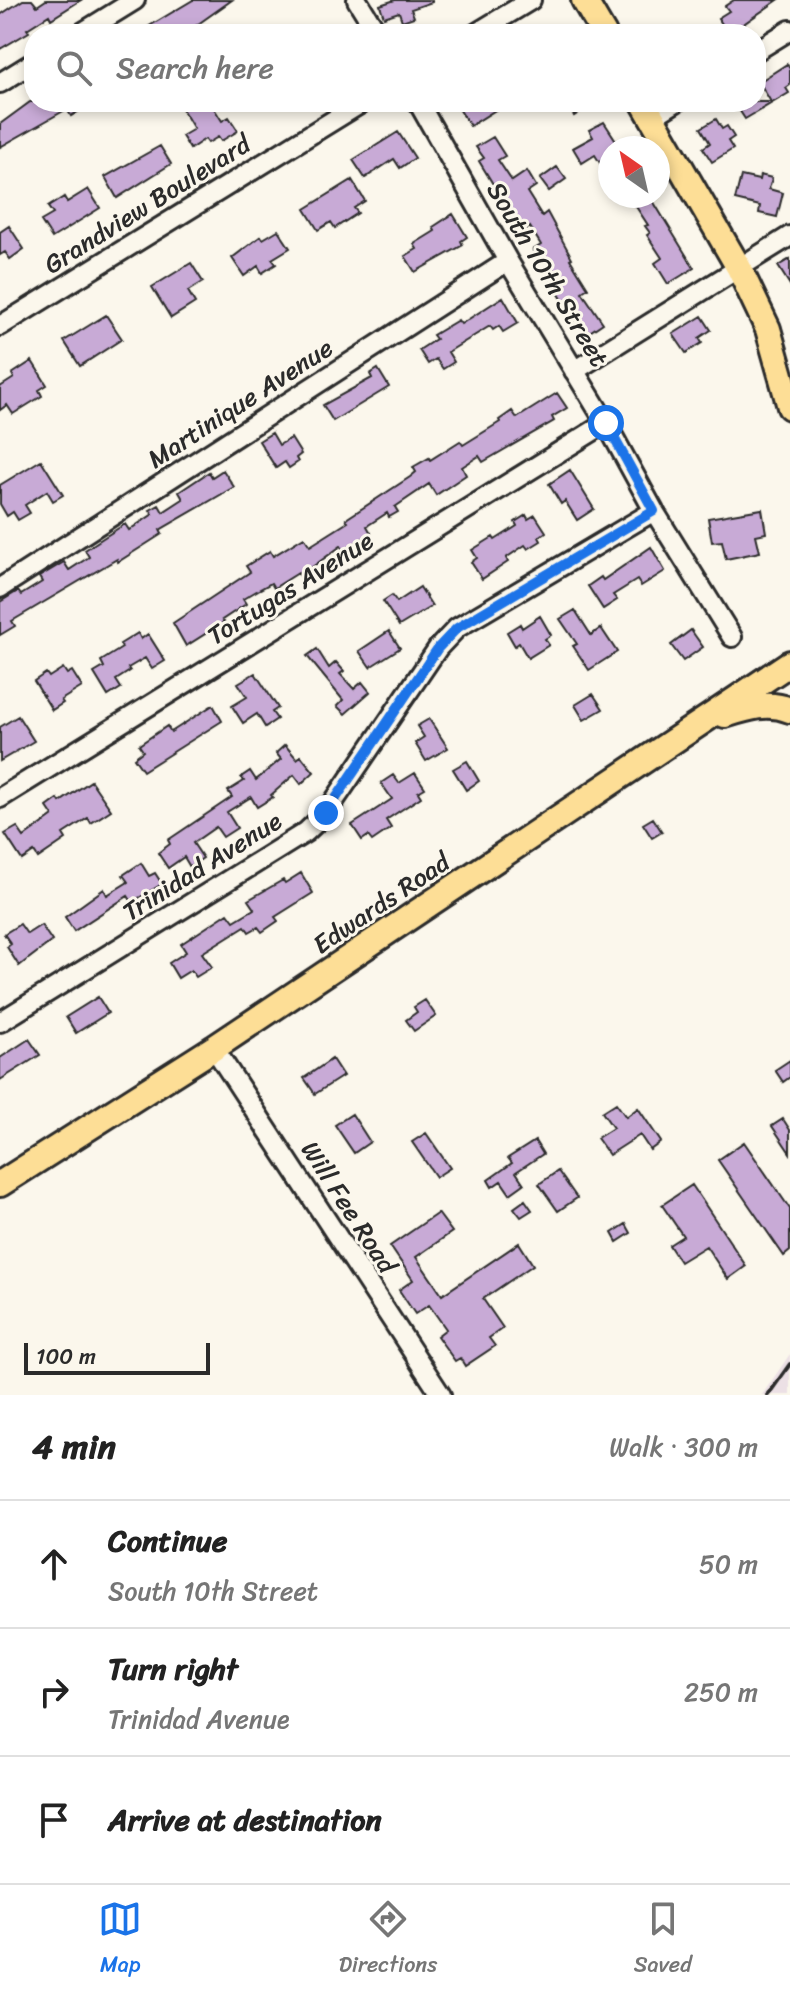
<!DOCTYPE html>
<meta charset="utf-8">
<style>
body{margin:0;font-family:Sriracha,sans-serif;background:#f2f2f2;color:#222}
.compass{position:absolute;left:598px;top:136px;width:72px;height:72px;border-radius:50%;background:#fff;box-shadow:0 4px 12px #0003;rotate:326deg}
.scale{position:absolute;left:24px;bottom:20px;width:186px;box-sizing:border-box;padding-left:8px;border:4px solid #2b2b2b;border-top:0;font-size:22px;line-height:28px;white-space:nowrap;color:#2b2b2b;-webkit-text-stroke:6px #fbf7ec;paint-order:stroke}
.stop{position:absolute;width:24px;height:24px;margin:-18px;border:6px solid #1a73e8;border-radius:50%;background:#fff}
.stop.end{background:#1a73e8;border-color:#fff;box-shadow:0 2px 8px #0008}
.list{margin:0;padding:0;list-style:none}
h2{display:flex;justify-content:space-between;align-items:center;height:104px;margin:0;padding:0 32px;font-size:34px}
h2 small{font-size:26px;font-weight:400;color:#767676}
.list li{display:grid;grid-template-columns:52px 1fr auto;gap:24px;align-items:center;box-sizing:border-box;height:128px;padding:0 32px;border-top:2px solid #e0e0e0}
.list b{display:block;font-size:30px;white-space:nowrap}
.list p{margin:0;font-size:26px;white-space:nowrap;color:#767676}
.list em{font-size:26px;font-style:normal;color:#767676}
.icon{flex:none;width:44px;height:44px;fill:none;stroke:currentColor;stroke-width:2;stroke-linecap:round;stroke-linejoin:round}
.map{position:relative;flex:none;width:790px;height:1395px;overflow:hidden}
.search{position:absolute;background:#fff;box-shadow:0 4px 12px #0003;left:24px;right:24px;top:24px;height:88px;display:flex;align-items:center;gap:20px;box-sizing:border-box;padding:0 28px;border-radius:32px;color:#767676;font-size:30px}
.sheet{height:488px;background:#fff}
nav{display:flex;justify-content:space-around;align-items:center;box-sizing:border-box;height:112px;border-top:2px solid #e0e0e0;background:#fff;font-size:22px;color:#767676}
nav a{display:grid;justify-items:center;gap:4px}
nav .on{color:#1a73e8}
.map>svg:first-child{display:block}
.built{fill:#ece0e5}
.building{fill:#c8aad6;stroke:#2b2b2b;stroke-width:2}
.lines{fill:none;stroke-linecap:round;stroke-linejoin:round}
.minor-casing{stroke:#2b2b2b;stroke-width:24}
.major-casing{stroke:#2b2b2b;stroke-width:30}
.minor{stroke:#fbf7ec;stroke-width:18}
.major{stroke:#fdde96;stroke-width:24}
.rail{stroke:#2b2b2b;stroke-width:4}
.route{stroke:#1a73e8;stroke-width:10}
.labels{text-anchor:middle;stroke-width:6;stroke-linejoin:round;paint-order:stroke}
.street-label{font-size:26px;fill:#2b2b2b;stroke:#fbf7ec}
</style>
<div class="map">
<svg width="790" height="1395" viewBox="0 0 790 1395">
<rect width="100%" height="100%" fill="#fbf7ec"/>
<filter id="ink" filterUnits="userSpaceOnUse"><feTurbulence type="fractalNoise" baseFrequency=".0125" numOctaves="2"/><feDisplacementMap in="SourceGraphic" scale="16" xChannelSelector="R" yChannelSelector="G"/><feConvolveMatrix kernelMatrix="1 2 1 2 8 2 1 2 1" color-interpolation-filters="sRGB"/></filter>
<g filter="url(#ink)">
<path class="built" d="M 790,1354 L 790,1395 L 762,1395 Z"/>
<path class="building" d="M 23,0 L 32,0 L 37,6 L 46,0 L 81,0 L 51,19 L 49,15 L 27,29 L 29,32 L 0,49 L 0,15 Z
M 193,0 L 232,0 L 184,34 L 136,34 Z
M 395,0 L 432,0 L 432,2 L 411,9 L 414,17 L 402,21 L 399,12 L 384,17 L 380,5 Z
M 734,0 L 778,0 L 729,34 L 718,18 L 729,11 L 725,6 Z
M 787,64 L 790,69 L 790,85 L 786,88 L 789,93 L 745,119 L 734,102 L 771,102 L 759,82 Z
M 30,102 L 94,102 L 71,116 L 67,109 L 0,147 L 0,124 Z
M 190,102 L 210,102 L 222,121 L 229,117 L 238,131 L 221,141 L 218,137 L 208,143 L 205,139 L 190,149 L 182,136 L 194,129 L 181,107 Z
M 466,102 L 508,102 L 470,126 L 458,107 Z
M 566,102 L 596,102 L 574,116 Z
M 716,119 L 722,129 L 727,126 L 734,137 L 728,141 L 733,149 L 712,162 L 703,148 L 710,143 L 701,128 Z
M 604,122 L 617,142 L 610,146 L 610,179 L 595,155 L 582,163 L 573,148 L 593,137 L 589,130 Z
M 398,132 L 415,158 L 400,168 L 394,159 L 365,178 L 353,160 Z
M 493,137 L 505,156 L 498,160 L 512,181 L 527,171 L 536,186 L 527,192 L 542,216 L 547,212 L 572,258 L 570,259 L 588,288 L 582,292 L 603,323 L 588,333 L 578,318 L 575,320 L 551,281 L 558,277 L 546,257 L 540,260 L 533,250 L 541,245 L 530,227 L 522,232 L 479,161 L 484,158 L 476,147 Z
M 160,146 L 171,164 L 117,198 L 105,177 Z
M 557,167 L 566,179 L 549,191 L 540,179 Z
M 760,175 L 772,178 L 769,189 L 783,193 L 777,217 L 759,213 L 760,206 L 735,200 L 741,176 L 759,180 Z
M 352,180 L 365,201 L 354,208 L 358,213 L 335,228 L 331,222 L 318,230 L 305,209 Z
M 88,189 L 100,208 L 52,238 L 41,221 L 53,214 L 48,207 L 64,197 L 67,202 Z
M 629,196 L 650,196 L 694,268 L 668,284 L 655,263 L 662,258 L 647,235 L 650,233 L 645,226 L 648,225 Z
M 453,214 L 467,237 L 461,241 L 463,245 L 415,272 L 405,256 L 417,249 L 414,244 L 435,231 L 433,227 Z
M 9,226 L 24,249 L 10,259 L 5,252 L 0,255 L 0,232 Z
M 278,230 L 290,248 L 272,259 L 276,264 L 262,273 L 258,266 L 244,276 L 232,258 L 261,236 L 263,239 Z
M 790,259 L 790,285 L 778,266 Z
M 191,263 L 203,282 L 188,291 L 195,303 L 171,318 L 152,287 Z
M 503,297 L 518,323 L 503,332 L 499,326 L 493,330 L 490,326 L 448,352 L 454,362 L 443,369 L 436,359 L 428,364 L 419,350 L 436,339 L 433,335 L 458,320 L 461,324 Z
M 106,315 L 122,339 L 80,366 L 64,341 Z
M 702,316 L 711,330 L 699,338 L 702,343 L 686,353 L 673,334 Z
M 32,361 L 47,385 L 39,390 L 42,396 L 13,414 L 7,405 L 0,410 L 0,387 L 14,378 L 12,374 Z
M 378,369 L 389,387 L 333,421 L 323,405 L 372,378 L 370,374 Z
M 557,393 L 567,408 L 552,417 L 554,421 L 483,462 L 479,456 L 462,467 L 466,475 L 436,495 L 429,484 L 395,507 L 398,512 L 389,517 L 387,513 L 367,526 L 371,533 L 344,551 L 341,546 L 300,576 L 298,573 L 274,588 L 271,583 L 260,589 L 243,599 L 246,604 L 222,620 L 224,622 L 186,646 L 173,623 L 250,572 L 246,566 L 270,551 L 273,556 L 304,537 L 310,546 L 348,522 L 346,519 L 410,477 L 416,472 L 413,467 L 429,458 L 430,460 L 460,441 L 463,445 L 500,422 L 499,420 L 512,411 L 517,418 Z
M 272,433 L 279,445 L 291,438 L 301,454 L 296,458 L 298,462 L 289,468 L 285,462 L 276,468 L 259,441 Z
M 41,460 L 63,495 L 53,501 L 47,491 L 25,505 L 30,513 L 18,520 L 13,512 L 7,516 L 0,504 L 0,485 Z
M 223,470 L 234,487 L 160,530 L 162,534 L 118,562 L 117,559 L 12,621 L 15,626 L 0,635 L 0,602 L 18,591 L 21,595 L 42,582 L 39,577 L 64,562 L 69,570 L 89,557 L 85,550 L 103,538 L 125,524 L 129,530 L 153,514 L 150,510 L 159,505 L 163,512 L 183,499 L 179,492 L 209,472 L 212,477 Z
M 570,470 L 594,509 L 577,520 L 565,501 L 561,504 L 549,484 Z
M 762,509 L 766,533 L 756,535 L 760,552 L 726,559 L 722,541 L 712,542 L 708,518 Z
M 526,515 L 528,519 L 535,515 L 546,532 L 539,537 L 541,541 L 528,549 L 525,545 L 506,558 L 508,562 L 482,579 L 471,562 L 477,558 L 472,550 L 493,537 L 495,540 L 517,526 L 515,522 Z
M 651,547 L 665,571 L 641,586 L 637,580 L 613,595 L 617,600 L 603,609 L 588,586 L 601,577 L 603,580 Z
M 420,587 L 432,606 L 399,626 L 383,601 L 392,595 L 397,602 Z
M 575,610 L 591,635 L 601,628 L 617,652 L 589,670 L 573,646 L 577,644 L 560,619 Z
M 540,616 L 551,635 L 545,639 L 549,645 L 528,658 L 519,643 L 515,646 L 507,632 L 520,624 L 522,628 Z
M 691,630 L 703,647 L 683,661 L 671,645 Z
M 389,631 L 400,648 L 370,667 L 359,651 Z
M 138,633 L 141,639 L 148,634 L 165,661 L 152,669 L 145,658 L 128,668 L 130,671 L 116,680 L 121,688 L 108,696 L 94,673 L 104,667 L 101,661 L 122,648 L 120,644 Z
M 317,649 L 329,668 L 336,662 L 344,671 L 340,674 L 354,689 L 362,682 L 370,692 L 345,714 L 337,706 L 343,700 L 307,656 Z
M 63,668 L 67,674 L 72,671 L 82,687 L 61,700 L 63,703 L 52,710 L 34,681 L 46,673 L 49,677 Z
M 255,673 L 278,708 L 272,712 L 277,719 L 265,727 L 257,714 L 243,723 L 232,706 L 247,697 L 238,683 Z
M 593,694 L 603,709 L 584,720 L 575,705 Z
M 213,705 L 222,721 L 143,771 L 134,758 L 143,751 L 139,745 L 167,726 L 171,732 Z
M 18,716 L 34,741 L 0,761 L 0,727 Z
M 429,719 L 448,748 L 426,761 L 415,743 L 424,737 L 417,726 Z
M 285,745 L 297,759 L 301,756 L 314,772 L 301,784 L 294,775 L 271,795 L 273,797 L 257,807 L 251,797 L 227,812 L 237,828 L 223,837 L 216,827 L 193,843 L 203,858 L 190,867 L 184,857 L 168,868 L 158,853 L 170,844 L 168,840 L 232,797 L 228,791 L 244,781 L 241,777 L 250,771 L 256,780 L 281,759 L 276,753 Z
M 467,761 L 479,781 L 466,790 L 453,769 Z
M 415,773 L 425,788 L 418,792 L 421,797 L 386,820 L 391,828 L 372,841 L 368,836 L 362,840 L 352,825 L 392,799 L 381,783 L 393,775 L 399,783 Z
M 91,781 L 111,810 L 91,823 L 88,818 L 63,834 L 66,839 L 38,858 L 34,852 L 22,860 L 5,834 L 17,827 L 24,837 L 53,816 L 47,807 L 58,799 L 60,802 Z
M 653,818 L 662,832 L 652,838 L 643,824 Z
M 141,863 L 149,876 L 155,873 L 162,884 L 132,902 L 128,896 L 74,931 L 65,917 L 104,889 L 107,895 L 128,882 L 123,875 Z
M 301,873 L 313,893 L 275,917 L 278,921 L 262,932 L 258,927 L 249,932 L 245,926 L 202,953 L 212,967 L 196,977 L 191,970 L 178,978 L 169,963 L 186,952 L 181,944 L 228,913 L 234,921 L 254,909 L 248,900 L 283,880 L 285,883 Z
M 20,924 L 27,934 L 41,925 L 52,941 L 19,966 L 7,947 L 11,944 L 4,934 Z
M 98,997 L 108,1013 L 76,1033 L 66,1017 Z
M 425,1000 L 436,1016 L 414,1031 L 406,1020 L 417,1012 L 414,1007 Z
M 29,1039 L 40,1055 L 0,1080 L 0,1058 Z
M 332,1059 L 343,1076 L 315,1094 L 304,1078 Z
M 790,1060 L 790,1077 L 783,1082 L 775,1070 Z
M 616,1103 L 626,1117 L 638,1108 L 661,1142 L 650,1150 L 640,1135 L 609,1155 L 597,1138 L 613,1128 L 602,1112 Z
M 352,1114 L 370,1142 L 354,1153 L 335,1125 Z
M 783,1119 L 790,1130 L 790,1153 L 772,1126 Z
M 426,1133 L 450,1168 L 436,1177 L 412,1142 Z
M 535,1141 L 543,1154 L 516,1172 L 524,1184 L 510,1194 L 501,1181 L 492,1187 L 488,1180 L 512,1163 L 508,1158 Z
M 744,1142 L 790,1209 L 790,1251 L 784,1256 L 718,1160 Z
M 558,1171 L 577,1198 L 558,1211 L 539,1184 Z
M 692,1185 L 746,1266 L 728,1279 L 706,1246 L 680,1262 L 669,1245 L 683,1236 L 662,1205 Z
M 525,1200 L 532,1210 L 521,1217 L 514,1208 Z
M 438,1213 L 452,1232 L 416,1257 L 442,1295 L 519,1243 L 533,1265 L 483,1299 L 503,1328 L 489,1338 L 495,1346 L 465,1366 L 460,1358 L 455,1361 L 437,1336 L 446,1329 L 429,1305 L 415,1314 L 399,1290 L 413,1280 L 390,1246 Z
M 626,1224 L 631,1233 L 617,1242 L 612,1233 Z"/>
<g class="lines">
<defs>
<path id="minor" d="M 357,0 L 378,34
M 80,34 L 135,0
M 475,34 L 531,0
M 756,51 L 790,30
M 0,83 L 34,62
M 418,102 L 508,261 L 606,423 L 654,511 L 732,637
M 652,117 L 676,102
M 0,326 L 363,102
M 574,371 L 790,236
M 0,588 L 508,261
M 0,798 L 606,423
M 0,1022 L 306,832 L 326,813 L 438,648 L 457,628 L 654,511
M 214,1048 L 441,1395"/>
<path id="major" d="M 584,0 L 604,34
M 643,102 L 739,268 L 768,329 L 790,407
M 725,715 C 747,708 767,701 790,710
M 0,1184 L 214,1048 L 790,663"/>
</defs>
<use href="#minor" class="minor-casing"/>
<use href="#major" class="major-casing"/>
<use href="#minor" class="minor"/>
<use href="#major" class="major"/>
<path class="rail" d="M 768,1395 L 790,1364"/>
</g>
</g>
<g class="lines" filter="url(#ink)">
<path class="route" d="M 326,813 L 438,648 L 457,628 L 654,511 L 606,423"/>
</g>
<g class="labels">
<g class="street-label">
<text transform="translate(147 204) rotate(-32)" y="9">Grandview Boulevard</text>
<text transform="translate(548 274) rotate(59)" y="9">South 10th Street</text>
<text transform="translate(240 403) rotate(-33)" y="9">Martinique Avenue</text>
<text transform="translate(290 588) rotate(-32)" y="9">Tortugas Avenue</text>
<text transform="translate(202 866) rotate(-32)" y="9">Trinidad Avenue</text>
<text transform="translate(381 903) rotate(-34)" y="9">Edwards Road</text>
<text transform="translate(349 1207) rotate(57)" y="9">Will Fee Road</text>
</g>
</g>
</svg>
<svg class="compass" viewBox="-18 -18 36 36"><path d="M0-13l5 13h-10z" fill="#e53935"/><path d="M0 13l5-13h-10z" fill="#767676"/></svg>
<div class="scale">100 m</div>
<div class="stop" style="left:606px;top:423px"></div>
<div class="stop end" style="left:326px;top:813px"></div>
<div class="search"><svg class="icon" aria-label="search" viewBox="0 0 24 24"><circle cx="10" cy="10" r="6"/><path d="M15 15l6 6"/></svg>Search here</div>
</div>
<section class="sheet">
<h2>4 min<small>Walk · 300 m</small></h2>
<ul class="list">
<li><svg class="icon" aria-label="ahead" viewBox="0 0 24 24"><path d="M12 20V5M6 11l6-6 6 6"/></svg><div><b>Continue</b><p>South 10th Street</p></div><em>50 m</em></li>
<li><svg class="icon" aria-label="right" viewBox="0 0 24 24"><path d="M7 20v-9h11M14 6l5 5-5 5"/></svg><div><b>Turn right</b><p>Trinidad Avenue</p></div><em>250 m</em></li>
<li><svg class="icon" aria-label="arrive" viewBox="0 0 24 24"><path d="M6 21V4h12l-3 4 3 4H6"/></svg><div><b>Arrive at destination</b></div></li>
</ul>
</section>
<nav>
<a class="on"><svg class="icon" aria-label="map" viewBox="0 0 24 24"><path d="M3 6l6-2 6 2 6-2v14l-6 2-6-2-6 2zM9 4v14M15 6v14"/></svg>Map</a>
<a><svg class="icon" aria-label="directions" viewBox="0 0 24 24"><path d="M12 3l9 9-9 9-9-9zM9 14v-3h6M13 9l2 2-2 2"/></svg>Directions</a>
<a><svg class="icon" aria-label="saved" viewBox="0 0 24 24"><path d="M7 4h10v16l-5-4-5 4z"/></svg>Saved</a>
</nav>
